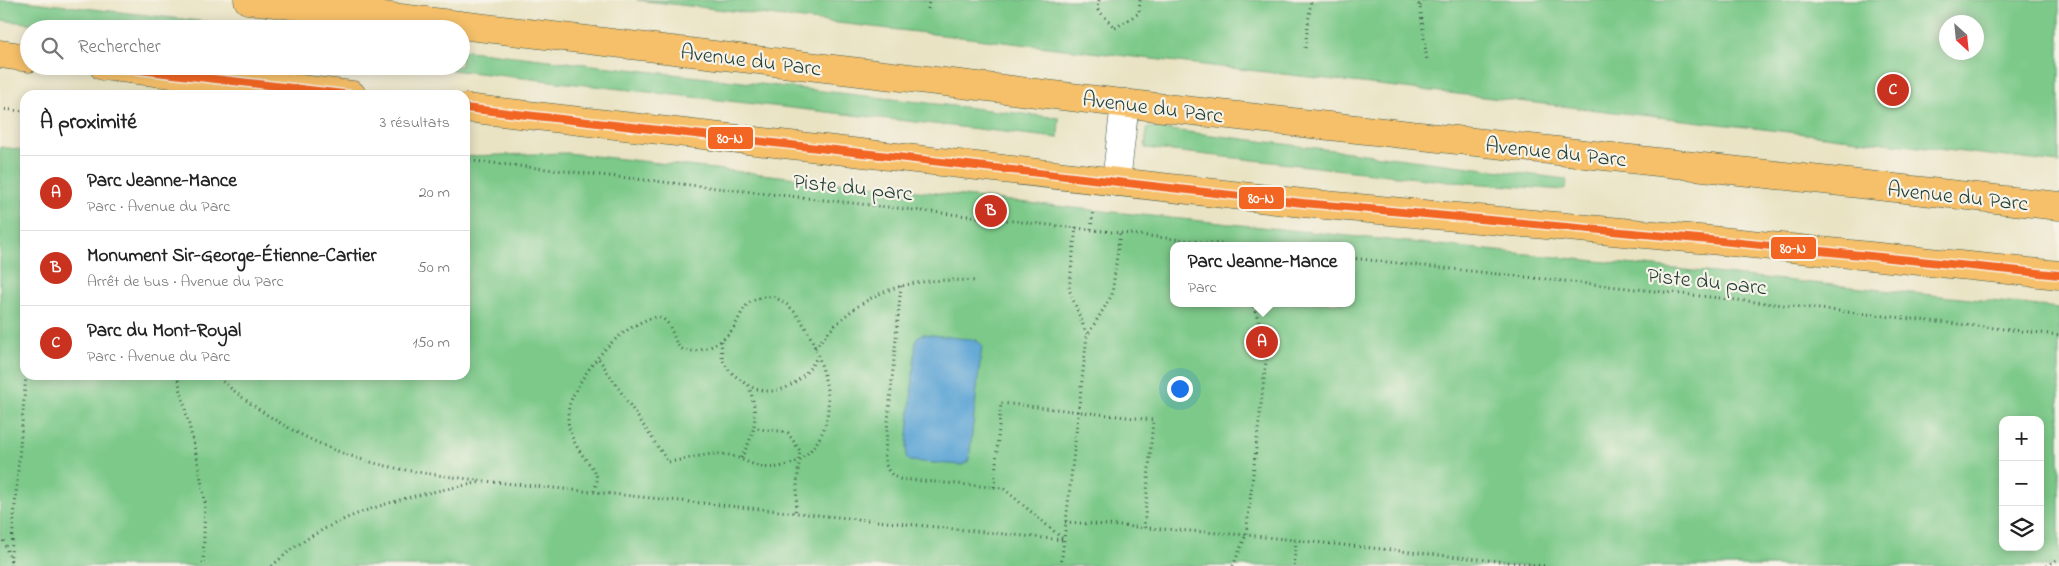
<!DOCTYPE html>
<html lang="fr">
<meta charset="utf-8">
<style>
body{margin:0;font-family:"Indie Flower",sans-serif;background:#f6f6f6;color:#222}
.controls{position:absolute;right:15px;bottom:15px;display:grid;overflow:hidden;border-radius:10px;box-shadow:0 2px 12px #0003}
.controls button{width:45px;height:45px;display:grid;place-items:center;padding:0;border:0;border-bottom:1px solid #e0e0e0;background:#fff;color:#222;font:25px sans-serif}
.compass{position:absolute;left:1939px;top:15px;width:45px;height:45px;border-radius:50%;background:#fff;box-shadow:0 2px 12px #0003;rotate:153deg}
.you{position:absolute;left:1179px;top:388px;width:18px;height:18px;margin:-12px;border:4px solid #fff;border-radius:50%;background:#1a73e8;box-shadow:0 0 0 8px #1a73e833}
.badge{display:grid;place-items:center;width:32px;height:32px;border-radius:50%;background:#c8321e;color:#fff;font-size:16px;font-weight:700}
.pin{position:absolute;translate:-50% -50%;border:2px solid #fff;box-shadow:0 1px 5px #0006}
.popup{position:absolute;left:1170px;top:242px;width:185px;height:65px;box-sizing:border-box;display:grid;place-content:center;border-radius:10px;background:#fff;filter:drop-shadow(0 1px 4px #0005);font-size:16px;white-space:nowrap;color:#767676}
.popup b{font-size:19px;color:#222}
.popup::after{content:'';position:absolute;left:50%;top:100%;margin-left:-10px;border:10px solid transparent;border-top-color:#fff}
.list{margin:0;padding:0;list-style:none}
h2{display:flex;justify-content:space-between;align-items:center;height:65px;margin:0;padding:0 20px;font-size:21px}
h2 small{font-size:16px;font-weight:400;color:#767676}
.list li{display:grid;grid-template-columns:32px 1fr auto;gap:15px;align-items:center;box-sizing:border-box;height:75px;padding:0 20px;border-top:1px solid #e0e0e0}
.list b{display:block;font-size:19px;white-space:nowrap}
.list p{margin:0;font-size:16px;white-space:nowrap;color:#767676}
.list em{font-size:16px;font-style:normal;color:#767676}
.icon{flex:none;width:28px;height:28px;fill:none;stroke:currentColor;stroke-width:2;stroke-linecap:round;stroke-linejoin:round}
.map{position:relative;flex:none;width:2059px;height:566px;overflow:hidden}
.search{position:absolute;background:#fff;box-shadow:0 2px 12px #0003;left:20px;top:20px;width:450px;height:55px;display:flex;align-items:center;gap:12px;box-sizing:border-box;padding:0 18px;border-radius:28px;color:#767676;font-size:19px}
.panel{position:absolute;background:#fff;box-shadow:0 2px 12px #0003;left:20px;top:90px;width:450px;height:290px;border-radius:15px}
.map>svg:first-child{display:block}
.green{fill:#7bc989;stroke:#4d835e;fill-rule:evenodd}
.water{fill:#5fa6d5;stroke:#3f7284}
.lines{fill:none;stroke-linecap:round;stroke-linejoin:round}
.minor-casing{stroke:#3d5649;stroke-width:29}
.major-casing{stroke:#3d5649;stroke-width:29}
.path{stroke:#3d5649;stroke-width:3;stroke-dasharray:1 4;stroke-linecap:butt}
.minor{stroke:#fff;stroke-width:28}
.major{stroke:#f6c06b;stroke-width:28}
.bus-1-casing{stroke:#f7f3e8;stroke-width:11}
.bus-1{stroke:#f26522;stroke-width:8}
.labels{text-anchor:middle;stroke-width:4.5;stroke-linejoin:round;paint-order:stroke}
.street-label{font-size:22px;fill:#1f3d34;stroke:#f7f3e8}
.line-badge{stroke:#f7f3e8;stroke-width:2}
.badge-label{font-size:14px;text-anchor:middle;font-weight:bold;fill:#fff}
</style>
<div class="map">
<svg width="2059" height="566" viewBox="0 0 2059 566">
<rect width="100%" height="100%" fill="#f7f3e8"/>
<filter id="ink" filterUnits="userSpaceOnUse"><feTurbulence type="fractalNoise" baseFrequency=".02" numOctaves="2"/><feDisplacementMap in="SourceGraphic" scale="10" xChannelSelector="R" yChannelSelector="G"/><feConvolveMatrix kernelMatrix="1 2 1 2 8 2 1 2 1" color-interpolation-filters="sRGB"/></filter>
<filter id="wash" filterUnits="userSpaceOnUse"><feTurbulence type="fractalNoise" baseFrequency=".0096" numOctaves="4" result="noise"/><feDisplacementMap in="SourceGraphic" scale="20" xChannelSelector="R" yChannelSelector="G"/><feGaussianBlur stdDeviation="1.12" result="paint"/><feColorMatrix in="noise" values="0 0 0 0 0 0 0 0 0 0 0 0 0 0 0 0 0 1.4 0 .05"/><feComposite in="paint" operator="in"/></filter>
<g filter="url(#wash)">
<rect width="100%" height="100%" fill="#e9e3c3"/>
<path class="green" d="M 0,0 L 14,0 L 269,29 L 82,29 L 0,20 Z
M 637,0 L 2059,0 L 2059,163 ZM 1946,22 L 1976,22 L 1976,52 L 1946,52 Z
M 461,50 L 1059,118 L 1058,138 L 416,66 L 461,66 Z
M 1147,127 L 1566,179 L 1567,184 L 1564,190 L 1443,181 L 1145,148 Z
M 0,147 L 25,150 L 25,375 L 465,375 L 465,156 L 567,153 L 1093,210 L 2059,308 L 2059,566 L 0,566 ZM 1173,246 L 1351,246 L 1351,303 L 1173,303 ZM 2003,420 L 2040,420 L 2040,547 L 2003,547 Z"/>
<path class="water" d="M 924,334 L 976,340 L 982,345 L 969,459 L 968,462 L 962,465 L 909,461 L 906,458 L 916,340 L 917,337 Z"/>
</g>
<g filter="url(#ink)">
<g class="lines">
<defs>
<path id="minor" d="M 1116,182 L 1125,103"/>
<path id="major" d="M 248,0 L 1156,107 L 2059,206
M 0,54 L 29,58
M 103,66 L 352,95
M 465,108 L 1303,203 L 1721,241 L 2059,275"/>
</defs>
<use href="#minor" class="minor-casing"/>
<use href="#major" class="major-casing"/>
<path class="path" d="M 1099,0 L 1098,10 L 1115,28 L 1139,13 L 1140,0
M 1415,0 L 1420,6 L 1427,61
M 1420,6 L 1423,0
M 928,9 L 929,0
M 1305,48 L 1311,0
M 0,109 L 25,111
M 465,160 L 1238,246
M 1076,227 L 1069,289 L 1087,335
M 1091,229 L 1093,210
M 1351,258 L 2059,335
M 901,286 L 885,452 C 884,465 888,475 900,479 L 1003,488 L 1063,539
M 721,341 C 722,347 721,354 723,360 C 725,368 732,373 738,378 C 768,404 800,388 817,357
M 815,348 C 860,291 905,276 976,281
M 599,359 L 668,462 C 686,460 704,453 722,454 C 736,455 745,462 758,466 C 772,470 786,466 799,461 L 800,451 L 788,433 C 777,429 766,432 755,427
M 177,375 L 197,458 L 205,501 L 203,566
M 215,375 C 266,420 325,453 391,467 C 422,474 454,477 485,481 L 1063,540
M 741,458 C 756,431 759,416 749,387
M 994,487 L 1001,403 L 1153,420 L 1144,528
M 594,491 C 595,488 597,483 597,480 C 597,472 591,466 586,460 C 572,442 562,421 572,398 C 580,380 595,359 609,345 C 618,336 648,313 661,318 C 680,327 667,357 700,350 C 713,347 724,341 732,330 C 743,315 741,301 764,297 C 803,292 831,379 828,409 C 827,426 820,441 808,453 C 806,455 802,458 800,461 C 797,466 797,504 795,513
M 1065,522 L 1246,535 L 1546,566
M 0,537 L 3,540 L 13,566
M 10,566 L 26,375
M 272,566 C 329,512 408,496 482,482
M 1061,566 L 1087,336 L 1112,295 L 1120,232
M 1233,566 L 1246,535 L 1267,353 L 1266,339 L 1252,303
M 1294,566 L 1296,541
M 2047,566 L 2059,558"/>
<use href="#minor" class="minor"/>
<use href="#major" class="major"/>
<defs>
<path id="bus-1" d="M 105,66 L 352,95
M 465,108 L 1303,203 L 1721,241 L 2059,275"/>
</defs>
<use href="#bus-1" class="bus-1-casing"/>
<use href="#bus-1" class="bus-1"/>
</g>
</g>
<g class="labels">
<g class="street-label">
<text transform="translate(751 59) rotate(7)" y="8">Avenue du Parc</text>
<text transform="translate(1153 106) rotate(7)" y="8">Avenue du Parc</text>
<text transform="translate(1556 151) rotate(6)" y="8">Avenue du Parc</text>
<text transform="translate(853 186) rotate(6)" y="8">Piste du parc</text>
<text transform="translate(1958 195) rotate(6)" y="8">Avenue du Parc</text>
<text transform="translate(1707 280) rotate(6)" y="8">Piste du parc</text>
</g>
</g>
<g class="line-badge">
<rect x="707" y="126" width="47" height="24" rx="5" fill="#f26522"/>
<rect x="1238" y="186" width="47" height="24" rx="5" fill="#f26522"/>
<rect x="1770" y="236" width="47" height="24" rx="5" fill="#f26522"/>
</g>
<g class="badge-label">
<text x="730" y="143">80-N</text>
<text x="1261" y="203">80-N</text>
<text x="1793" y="253">80-N</text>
</g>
</svg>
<div class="controls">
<button>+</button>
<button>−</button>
<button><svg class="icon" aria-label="layers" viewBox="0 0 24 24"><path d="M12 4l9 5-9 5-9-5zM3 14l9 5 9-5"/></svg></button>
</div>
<svg class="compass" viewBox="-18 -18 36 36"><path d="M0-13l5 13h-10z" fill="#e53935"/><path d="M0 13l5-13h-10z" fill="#767676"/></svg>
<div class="you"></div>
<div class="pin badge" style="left:1262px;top:342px">A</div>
<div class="popup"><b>Parc Jeanne-Mance</b>Parc</div>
<div class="pin badge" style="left:991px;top:211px">B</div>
<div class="pin badge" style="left:1893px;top:90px">C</div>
<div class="search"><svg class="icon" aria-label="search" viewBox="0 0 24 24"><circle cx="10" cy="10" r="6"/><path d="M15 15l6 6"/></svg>Rechercher</div>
<section class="panel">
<h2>À proximité<small>3 résultats</small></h2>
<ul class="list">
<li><span class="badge">A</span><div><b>Parc Jeanne-Mance</b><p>Parc · Avenue du Parc</p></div><em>20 m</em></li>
<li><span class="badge">B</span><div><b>Monument Sir-George-Étienne-Cartier</b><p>Arrêt de bus · Avenue du Parc</p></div><em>50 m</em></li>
<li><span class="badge">C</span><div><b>Parc du Mont-Royal</b><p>Parc · Avenue du Parc</p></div><em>150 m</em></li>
</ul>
</section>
</div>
